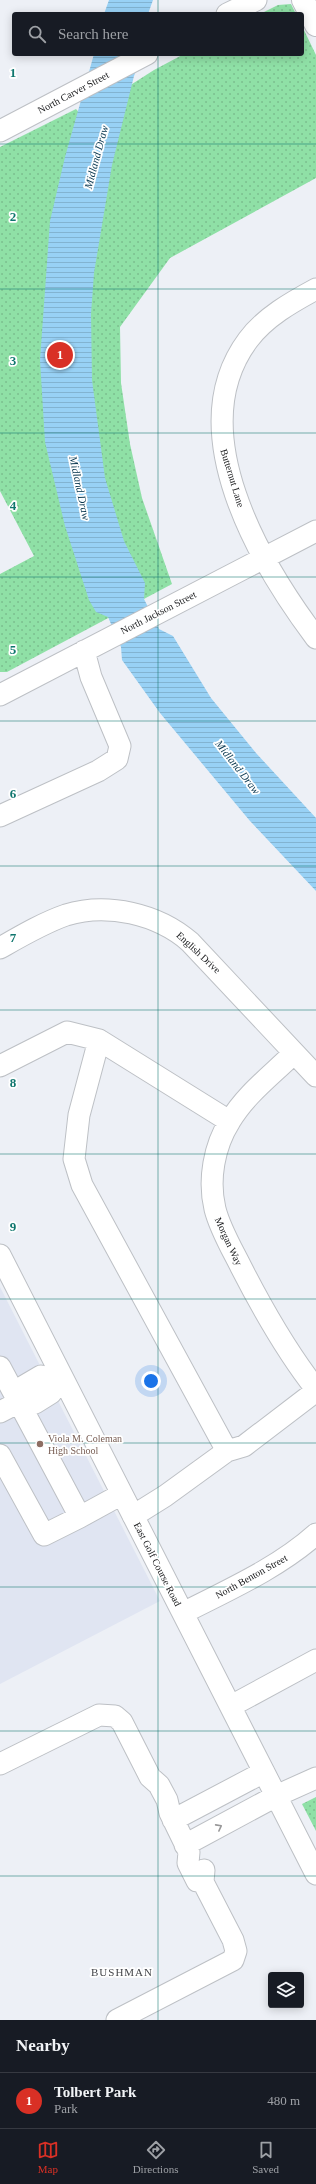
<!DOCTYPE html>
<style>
body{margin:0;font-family:"Times New Roman",serif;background:#242831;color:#f1f3f6}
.controls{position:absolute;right:12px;bottom:12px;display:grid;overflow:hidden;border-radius:4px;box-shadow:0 2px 10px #0003}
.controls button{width:36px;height:36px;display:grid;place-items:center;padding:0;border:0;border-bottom:1px solid #363941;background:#171b24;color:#f1f3f6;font:20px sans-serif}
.you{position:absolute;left:151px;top:1381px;width:14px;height:14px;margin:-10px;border:3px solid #fff;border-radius:50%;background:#1a73e8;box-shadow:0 0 0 6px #1a73e833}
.badge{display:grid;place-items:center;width:26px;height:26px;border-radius:50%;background:#d93025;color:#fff;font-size:13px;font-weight:700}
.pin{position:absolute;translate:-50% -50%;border:2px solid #fff;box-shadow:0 1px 4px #0006}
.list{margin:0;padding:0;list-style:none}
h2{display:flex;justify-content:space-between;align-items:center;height:52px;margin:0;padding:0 16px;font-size:17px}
h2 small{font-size:13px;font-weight:400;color:#9ea1a6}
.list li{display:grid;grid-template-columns:26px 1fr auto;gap:12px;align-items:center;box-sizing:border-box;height:56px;padding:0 16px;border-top:1px solid #363941}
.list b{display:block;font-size:15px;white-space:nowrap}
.list p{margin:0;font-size:13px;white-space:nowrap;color:#9ea1a6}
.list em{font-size:13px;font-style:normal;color:#9ea1a6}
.icon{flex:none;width:22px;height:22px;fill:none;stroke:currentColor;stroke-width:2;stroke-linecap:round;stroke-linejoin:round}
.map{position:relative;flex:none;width:316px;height:2020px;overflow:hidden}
.search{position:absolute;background:#171b24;box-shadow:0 2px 10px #0003;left:12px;right:12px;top:12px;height:44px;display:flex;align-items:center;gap:10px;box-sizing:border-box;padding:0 14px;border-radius:4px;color:#9ea1a6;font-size:15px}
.sheet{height:108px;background:#171b24}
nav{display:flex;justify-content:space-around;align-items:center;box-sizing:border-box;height:56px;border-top:1px solid #363941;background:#171b24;font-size:11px;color:#9ea1a6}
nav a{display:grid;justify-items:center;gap:2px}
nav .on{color:#d93025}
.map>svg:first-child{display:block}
.built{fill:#e0e5f2}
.park{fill:url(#park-dots)}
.water{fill:url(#water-rules)}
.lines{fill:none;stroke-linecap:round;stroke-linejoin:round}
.minor-casing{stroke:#bdc0c5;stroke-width:23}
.major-casing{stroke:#bdc0c5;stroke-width:24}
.minor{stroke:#fff;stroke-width:21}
.major{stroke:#fff;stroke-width:22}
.oneway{stroke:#979798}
.grid{fill:none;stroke:#0f766e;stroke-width:1;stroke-opacity:0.55}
.education-dot{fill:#8d6e63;stroke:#fff;stroke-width:1.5}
.labels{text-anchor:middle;stroke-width:3.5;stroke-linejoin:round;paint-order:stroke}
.street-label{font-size:10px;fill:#17181a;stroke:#fff}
.education-label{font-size:10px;fill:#785e54;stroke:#fff;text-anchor:start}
.water-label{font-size:11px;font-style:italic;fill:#0b3951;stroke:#fff}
.neighbourhood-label{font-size:11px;letter-spacing:1px;fill:#434549;stroke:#fff}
.grid-label{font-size:13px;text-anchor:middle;font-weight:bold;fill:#0f766e;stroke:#fff;stroke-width:3.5;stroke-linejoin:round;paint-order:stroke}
</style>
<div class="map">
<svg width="316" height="2020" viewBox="0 0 316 2020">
<defs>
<pattern id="park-dots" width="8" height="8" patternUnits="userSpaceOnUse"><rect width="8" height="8" fill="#8fe0a6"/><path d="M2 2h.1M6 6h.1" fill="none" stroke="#7bbf8e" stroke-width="1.8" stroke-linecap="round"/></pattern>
<pattern id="water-rules" width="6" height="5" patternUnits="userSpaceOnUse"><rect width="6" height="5" fill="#98d1f5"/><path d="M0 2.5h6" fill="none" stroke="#82b3d1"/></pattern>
</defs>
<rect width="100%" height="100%" fill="#edf0f6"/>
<path class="built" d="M 0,1287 L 160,1601 L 0,1684 Z"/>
<path class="park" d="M 291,4 L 296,14 L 260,14 L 278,5 Z
M 302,26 L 316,55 L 316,178 L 170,258 L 120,327 L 121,383 L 130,444 L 142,498 L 172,584 L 7,672 L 0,672 L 0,574 L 34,556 L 0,491 L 0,147 L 76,109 L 82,116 L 154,70 L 184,54 L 302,54 Z
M 316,1797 L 316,1831 L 302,1804 Z"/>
<path class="water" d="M 109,0 L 153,0 L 148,14 L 104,14 Z
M 94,54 L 143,54 L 134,76 L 112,165 L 94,273 L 91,314 L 92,380 L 105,478 L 124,541 L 145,583 L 144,599 L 159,629 L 173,636 L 211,698 L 256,753 L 316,818 L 316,891 L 250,821 L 160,713 L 122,660 L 121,647 L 108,617 L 96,612 L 89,600 L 65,526 L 45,442 L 40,360 L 50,221 L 65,157 Z"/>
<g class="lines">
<defs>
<path id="minor" d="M 227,14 L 256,0
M 0,131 L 147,54
M 316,289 C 292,302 265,317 248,340 C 181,430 259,562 316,638
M 0,695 L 316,531
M 0,816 L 98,771 L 117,759 L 120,746 L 91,677 L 84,651
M 0,948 C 21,936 43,923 66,915 C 107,902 158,914 190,942 L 316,1076
M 99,1040 L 79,1115 L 74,1159 L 82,1185 L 227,1451 L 244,1446 L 316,1391
M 294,1053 C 272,1075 246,1094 230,1121 C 214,1146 208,1180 215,1209 C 220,1229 232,1249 241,1267 C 263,1310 286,1351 316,1389
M 0,1066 L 67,1032 L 99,1040 L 229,1121
M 0,1255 L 316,1874
M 0,1367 L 80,1517 L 44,1535 L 0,1455
M 41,1376 L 53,1380 L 51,1393 L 35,1403 L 23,1400 L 24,1386 Z
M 0,1412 L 23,1400
M 133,1516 L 165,1496 L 227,1451
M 80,1517 L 122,1494
M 183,1613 C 228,1590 278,1568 316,1534
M 231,1706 L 316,1660
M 0,1764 L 99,1715 L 115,1716 L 122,1722 L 150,1777 L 159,1785 L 167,1800 L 170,1813 L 189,1852 L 188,1863 L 197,1881 L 203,1882
M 173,1820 L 264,1772
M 185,1845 L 276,1796 L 316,1778
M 117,2020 L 233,1960 L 236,1951 L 233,1940 L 203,1882 L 204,1870"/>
<path id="major" d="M 303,0 L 316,25"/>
</defs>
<use href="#minor" class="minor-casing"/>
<use href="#major" class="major-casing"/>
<use href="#minor" class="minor"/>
<use href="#major" class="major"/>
</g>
<defs><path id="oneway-chevron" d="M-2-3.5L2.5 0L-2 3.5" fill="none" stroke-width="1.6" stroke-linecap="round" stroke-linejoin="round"/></defs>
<use class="oneway" href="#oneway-chevron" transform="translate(219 1827) rotate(-28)"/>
<path class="grid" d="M 158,0 L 158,14M 158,54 L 158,2020M 0,144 L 316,144M 0,289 L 316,289M 0,433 L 316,433M 0,577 L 316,577M 0,721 L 316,721M 0,866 L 316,866M 0,1010 L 316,1010M 0,1154 L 316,1154M 0,1299 L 316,1299M 0,1443 L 316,1443M 0,1587 L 316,1587M 0,1731 L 316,1731M 0,1876 L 316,1876"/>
<circle class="education-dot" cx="40" cy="1444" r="4"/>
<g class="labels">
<g class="street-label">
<text transform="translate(73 92) rotate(-28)" y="4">North Carver Street</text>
<text transform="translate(233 478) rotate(73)" y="4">Butternut Lane</text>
<text transform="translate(158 612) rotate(-27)" y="4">North Jackson Street</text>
<text transform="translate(199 952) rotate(43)" y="4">English Drive</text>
<text transform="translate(229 1241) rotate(65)" y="4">Morgan Way</text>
<text transform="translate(158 1564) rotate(63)" y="4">East Golf Course Road</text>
<text transform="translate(251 1576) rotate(-29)" y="4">North Benton Street</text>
</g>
<g class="education-label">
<text x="48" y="1442">Viola M. Coleman<tspan x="48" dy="12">High School</tspan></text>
</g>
<g class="water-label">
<text transform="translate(96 157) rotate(-75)" y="4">Midland Draw</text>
<text transform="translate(80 488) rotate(78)" y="4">Midland Draw</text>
<text transform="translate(238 767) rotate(52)" y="4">Midland Draw</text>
</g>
<g class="neighbourhood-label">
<text x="122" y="1976">BUSHMAN</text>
</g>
</g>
<g class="grid-label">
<text x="13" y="77">1</text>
<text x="13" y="221">2</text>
<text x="13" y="365">3</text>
<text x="13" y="510">4</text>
<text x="13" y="654">5</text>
<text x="13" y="798">6</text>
<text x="13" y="942">7</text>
<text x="13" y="1087">8</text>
<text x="13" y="1231">9</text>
</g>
</svg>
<div class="controls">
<button><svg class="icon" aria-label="layers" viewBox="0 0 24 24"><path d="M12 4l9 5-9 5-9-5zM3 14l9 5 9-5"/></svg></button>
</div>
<div class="you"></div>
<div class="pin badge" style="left:60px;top:355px">1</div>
<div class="search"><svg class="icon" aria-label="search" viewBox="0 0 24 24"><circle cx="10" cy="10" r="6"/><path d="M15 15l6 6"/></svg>Search here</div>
</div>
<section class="sheet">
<h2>Nearby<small></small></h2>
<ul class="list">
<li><span class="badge">1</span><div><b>Tolbert Park</b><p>Park</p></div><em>480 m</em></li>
</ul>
</section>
<nav>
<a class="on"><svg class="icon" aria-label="map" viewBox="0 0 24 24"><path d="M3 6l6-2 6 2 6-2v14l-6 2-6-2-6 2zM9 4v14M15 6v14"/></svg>Map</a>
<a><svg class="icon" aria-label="directions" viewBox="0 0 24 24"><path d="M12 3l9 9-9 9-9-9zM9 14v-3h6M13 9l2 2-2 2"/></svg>Directions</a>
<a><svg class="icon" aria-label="saved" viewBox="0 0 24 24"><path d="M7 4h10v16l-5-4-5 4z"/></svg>Saved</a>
</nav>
